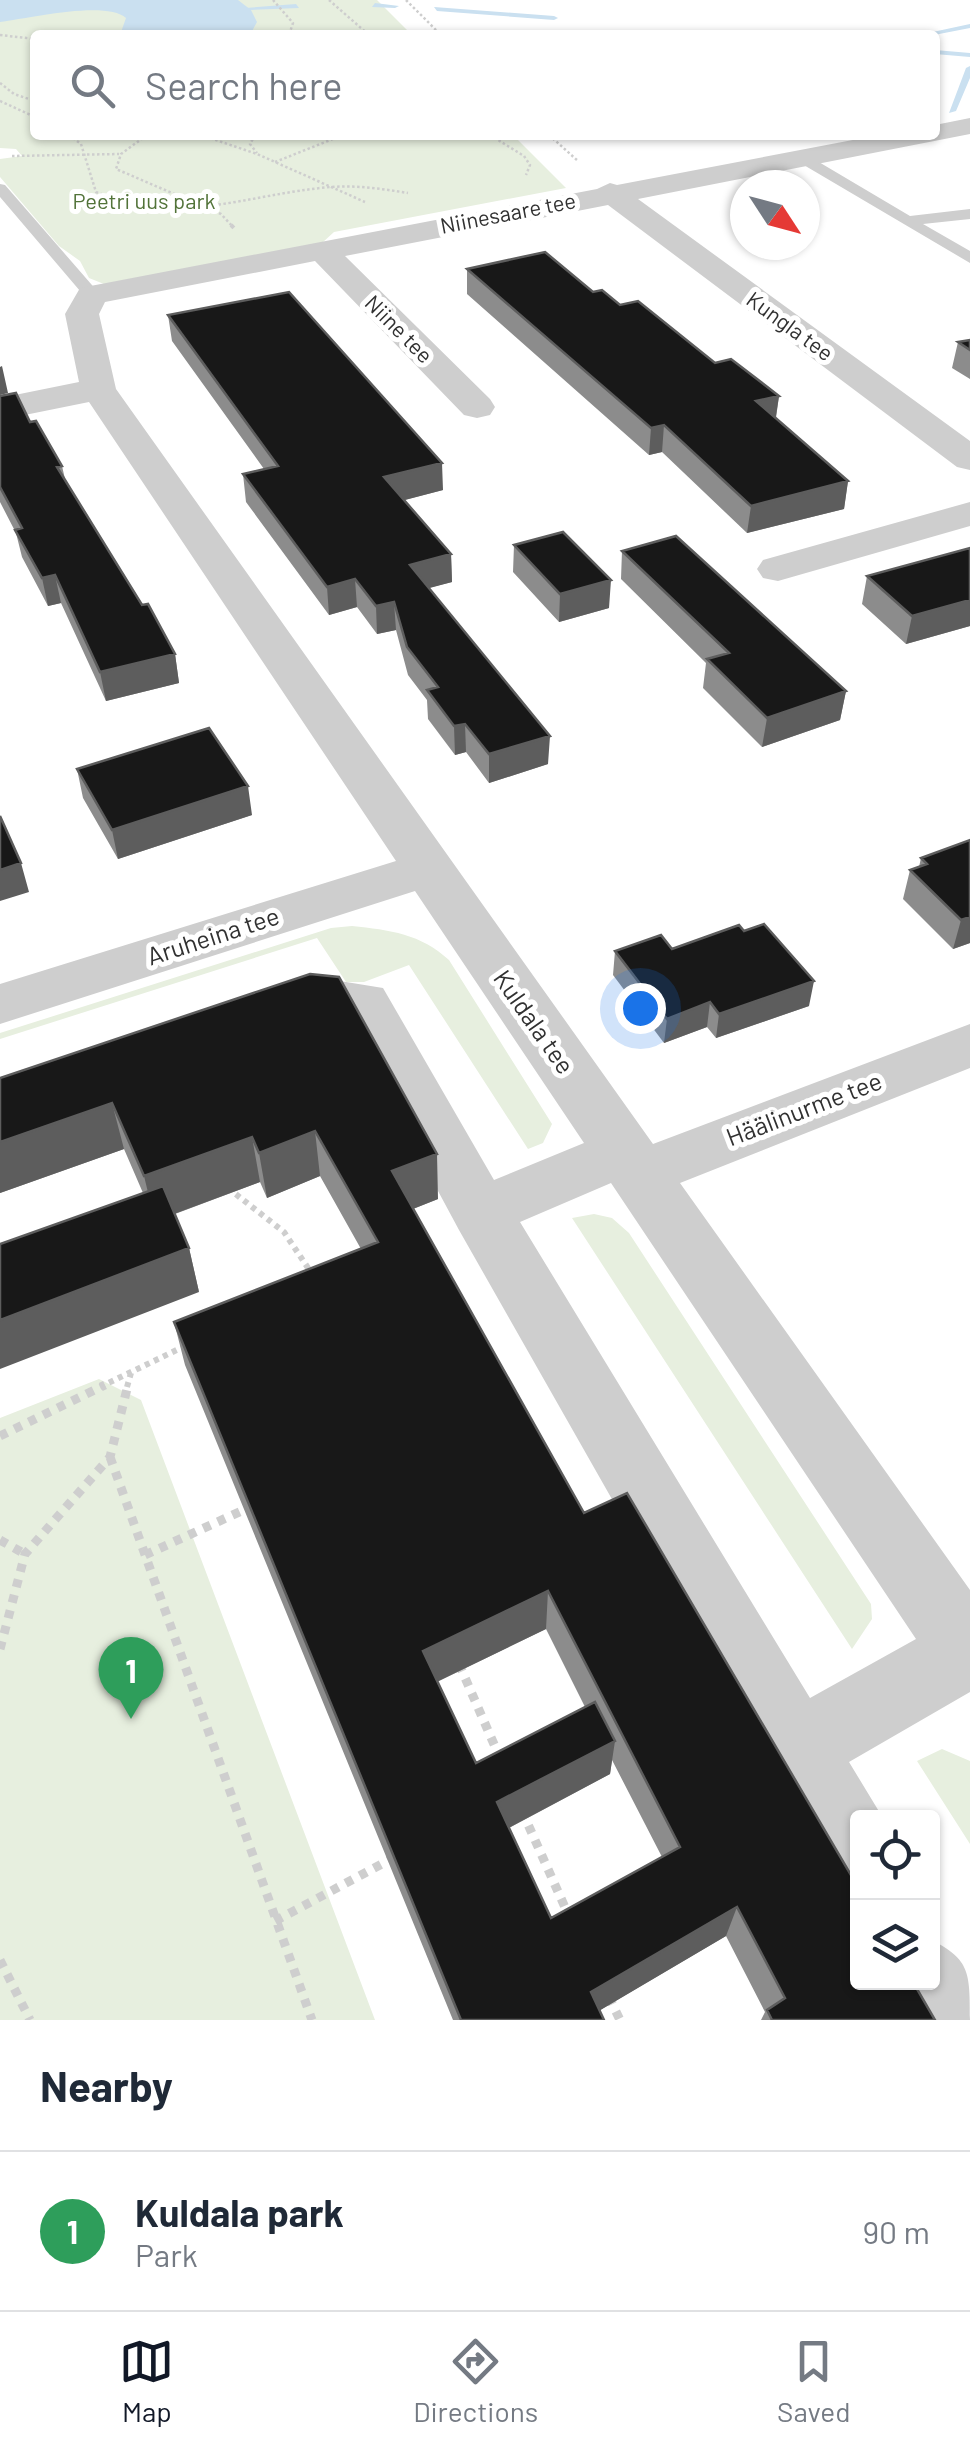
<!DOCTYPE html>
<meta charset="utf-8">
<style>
body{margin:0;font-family:Barlow,sans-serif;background:#f2f2f3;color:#1f2937}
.controls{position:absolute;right:30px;bottom:30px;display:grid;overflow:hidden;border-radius:10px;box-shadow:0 2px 8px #0004}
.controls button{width:90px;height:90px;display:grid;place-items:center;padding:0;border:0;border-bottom:2px solid #e0e1e3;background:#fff;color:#1f2937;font:50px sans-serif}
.compass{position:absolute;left:730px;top:170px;width:90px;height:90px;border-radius:50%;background:#fff;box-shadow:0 2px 8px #0004;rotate:126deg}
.you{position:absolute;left:640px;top:1008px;width:35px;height:35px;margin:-25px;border:8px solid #fff;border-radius:50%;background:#1a73e8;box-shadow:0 0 0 15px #1a73e833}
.badge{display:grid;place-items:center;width:65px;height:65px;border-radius:50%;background:#111827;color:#fff;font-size:32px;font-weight:700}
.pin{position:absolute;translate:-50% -82px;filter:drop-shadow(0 2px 5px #0008)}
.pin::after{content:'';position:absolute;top:52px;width:35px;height:30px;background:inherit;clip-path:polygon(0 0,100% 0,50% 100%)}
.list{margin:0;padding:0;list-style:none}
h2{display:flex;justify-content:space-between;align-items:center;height:130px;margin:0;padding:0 40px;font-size:42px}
h2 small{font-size:32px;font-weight:400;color:#747a83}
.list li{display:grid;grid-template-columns:65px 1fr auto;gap:30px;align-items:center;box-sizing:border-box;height:160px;padding:0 40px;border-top:2px solid #e0e1e3}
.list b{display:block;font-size:38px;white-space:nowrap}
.list p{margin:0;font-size:32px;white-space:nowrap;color:#747a83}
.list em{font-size:32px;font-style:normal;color:#747a83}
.icon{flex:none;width:55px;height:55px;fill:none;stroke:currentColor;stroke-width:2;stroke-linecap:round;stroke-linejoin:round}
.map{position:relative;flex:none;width:970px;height:2020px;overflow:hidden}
.search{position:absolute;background:#fff;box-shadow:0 2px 8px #0004;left:30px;right:30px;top:30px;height:110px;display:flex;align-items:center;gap:25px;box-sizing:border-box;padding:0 35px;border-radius:10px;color:#747a83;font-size:38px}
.sheet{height:290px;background:#fff}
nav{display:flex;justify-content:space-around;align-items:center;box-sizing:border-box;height:140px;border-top:2px solid #e0e1e3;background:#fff;font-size:28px;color:#747a83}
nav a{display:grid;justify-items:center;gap:5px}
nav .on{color:#111827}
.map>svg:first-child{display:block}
.green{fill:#e7efdf}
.water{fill:#cae0f0}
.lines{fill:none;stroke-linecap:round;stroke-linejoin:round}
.stream{fill:#cae0f0;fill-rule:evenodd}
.path-far3{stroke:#cecece;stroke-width:2.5;stroke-dasharray:2.5 2.5;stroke-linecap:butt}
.path-far2{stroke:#cecece;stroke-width:4;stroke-dasharray:4 4;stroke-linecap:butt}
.path-far1{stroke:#cecece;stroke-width:6;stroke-dasharray:5 5;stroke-linecap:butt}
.path{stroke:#cecece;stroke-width:9;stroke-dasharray:8 8;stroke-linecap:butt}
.lane{fill:#cecece;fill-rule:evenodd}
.street{fill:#cecece;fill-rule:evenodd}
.wall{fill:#8c8c8c;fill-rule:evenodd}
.shaded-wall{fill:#5d5d5d}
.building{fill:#181818;stroke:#5d5d5d;stroke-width:2.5;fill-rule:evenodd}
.labels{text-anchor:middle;stroke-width:10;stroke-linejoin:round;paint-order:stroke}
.far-park-label{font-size:22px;fill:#527339;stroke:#fff}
.far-street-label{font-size:22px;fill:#313131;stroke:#fff}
.street-label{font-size:25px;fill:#313131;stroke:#fff}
</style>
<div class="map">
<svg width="970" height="2020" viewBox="0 0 970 2020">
<rect width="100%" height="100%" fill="#fff"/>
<path class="green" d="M 0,0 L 377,0 L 412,35 L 35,35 L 35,135 L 513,135 L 566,188 L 334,232 L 322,243 L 104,284 L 89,278 L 80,261 L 59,246 L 0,177 L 0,159 L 22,156 L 16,149 L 0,148 Z
M 352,926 C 390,930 421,934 449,960 L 552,1124 L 543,1143 L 528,1149 L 409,965 L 364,982 L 346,982 L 317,938 L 0,1039 L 0,1033 L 331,928 Z
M 594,1214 L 612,1218 L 629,1233 L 871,1604 L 872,1619 L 852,1649 L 572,1218 Z
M 99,1379 L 141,1400 L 375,2020 L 0,2020 L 0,1418 Z
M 942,1749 L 970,1761 L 970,1844 L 917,1761 Z"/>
<path class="water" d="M 0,0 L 238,0 L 251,10 L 257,22 L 250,35 L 120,35 L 126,18 C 107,0 29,18 0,22 Z"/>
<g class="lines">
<path class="stream" d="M 375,3 L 399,6 L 395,8 L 372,7 Z
M 296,4 L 299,8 L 249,10 L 245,8 Z
M 434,7 L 554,16 L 558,18 L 554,20 L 437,11 Z
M 970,24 L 970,28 L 934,35 L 928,33 Z
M 935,50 L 970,53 L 970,57 L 935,54 Z
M 970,66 L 970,78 L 956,111 L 949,113 L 966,68 Z"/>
<path class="path-far3" d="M 273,0 L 293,23 L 289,35
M 329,0 L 369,35
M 406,0 L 441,35
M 0,35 L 35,39
M 0,83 L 14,94 L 35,101
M 0,101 L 35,117
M 69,135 L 81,144 L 96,192 C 181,227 246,194 331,187 C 357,185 383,189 408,193
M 147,135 L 121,154 L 116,169 L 221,214 L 233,227
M 201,135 L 257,154 L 365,202
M 255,135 L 250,144 L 257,153
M 490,135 L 524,156 L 530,165 L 526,175
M 549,135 L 578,161
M 12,156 L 119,154
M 275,162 L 343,135"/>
<path class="path-far2" d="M 231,225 L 234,228"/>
<path class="path-far1" d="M 228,1188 L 284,1232 L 312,1274
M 100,1387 L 185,1346
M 127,1387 L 131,1373"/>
<path class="path" d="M 0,1436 L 105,1385
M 110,1457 L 312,2020
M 0,1540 L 25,1554
M 145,1555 L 248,1508
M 0,1649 L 25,1554 L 110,1457 L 128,1385
M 459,1664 L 500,1758
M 522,1811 L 568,1914
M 275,1921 L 393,1858
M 0,1960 L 30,2020
M 609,1997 L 620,2020"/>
<path class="lane" d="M 797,155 L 807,155 L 910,216 L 970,209 L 970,219 L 923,224 L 970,251 L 970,263 L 797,161 Z
M 0,184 L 5,185 L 98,292 L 98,298 L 86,298 L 0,197 Z"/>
<path class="street" d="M 970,118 L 970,134 L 638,199 L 970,441 L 970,470 L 957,467 L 608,205 L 345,256 L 490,399 L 495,407 L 490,415 L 477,418 L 464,415 L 315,261 L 105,302 L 99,314 L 116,389 L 653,1144 L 970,1024 L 970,1068 L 680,1183 L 970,1590 L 970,1692 L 849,1762 L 883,1818 L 858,1818 L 858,1892 L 829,1881 L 459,1230 L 346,1020 L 311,1016 L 282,1025 L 263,1019 L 255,1005 L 263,991 L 309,976 L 383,988 L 494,1180 L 584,1143 L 415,891 L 0,1024 L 0,984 L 396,861 L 89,402 L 0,420 L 0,398 L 79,382 L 65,314 L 80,288 L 597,189 L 610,183 L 617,185 L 879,135 L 935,135 L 935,125 ZM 611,1183 L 916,1639 L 810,1698 L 520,1222 Z
M 970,502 L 970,526 L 778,581 L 763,578 L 757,569 L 763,560 Z
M 932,1940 C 970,1960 970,1972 970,2020 L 907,2020 L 890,1982 L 932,1982 Z"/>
</g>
<path class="wall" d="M 467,269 L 593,292 L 620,305 L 715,363 L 779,396 L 776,418 L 848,481 L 844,509 L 747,533 L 662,452 L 649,455 L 467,294 Z
M 168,315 L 443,490 L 404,500 L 451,554 L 452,582 L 428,588 L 548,764 L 489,783 L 466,752 L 455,755 L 428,719 L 427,700 L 408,675 L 396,630 L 377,634 L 357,607 L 329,615 L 246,502 L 243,474 L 264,469 L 172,341 Z
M 970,340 L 970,379 L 952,368 L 958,342 Z
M 0,396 L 30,422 L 62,466 L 65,479 L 142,605 L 175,654 L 179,683 L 106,701 L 61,603 L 48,606 L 22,557 L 16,533 L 0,502 Z
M 514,545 L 609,608 L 559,622 L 513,572 Z
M 970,548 L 970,626 L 906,644 L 862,604 L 867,576 Z
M 622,551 L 846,691 L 840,720 L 762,747 L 703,688 L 706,663 L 621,579 Z
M 77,769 L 252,815 L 118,859 L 83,798 Z
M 970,840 L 970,943 L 953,949 L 903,899 L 910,870 L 919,867 L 921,858 Z
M 672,949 L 809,1006 L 716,1038 L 707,1027 L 664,1043 L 613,975 L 615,951 Z
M 310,974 L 438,1199 L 413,1209 L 584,1513 L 935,2020 L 761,2020 L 765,2012 L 726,1936 L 600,2010 L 604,2020 L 453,2020 L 185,1365 L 174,1322 L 361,1249 L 320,1176 L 267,1198 L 260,1182 L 175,1214 L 189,1248 L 199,1292 L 143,1193 L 124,1149 L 0,1193 L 0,1078 ZM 546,1629 L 585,1707 L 476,1763 L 437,1682 ZM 612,1760 L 662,1857 L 551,1918 L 509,1828 L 610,1774 Z"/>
<path class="shaded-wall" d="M 2,366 L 8,393 L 0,395 L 0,367 Z
M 779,396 L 775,422 L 756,401 Z
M 664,425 L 662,452 L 649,455 L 651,428 Z
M 442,463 L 443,490 L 386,505 L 384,477 Z
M 848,481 L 844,509 L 747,533 L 751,506 Z
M 451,554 L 452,582 L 411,593 L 410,565 Z
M 55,575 L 61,603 L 48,606 L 42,578 Z
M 355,579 L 357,607 L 329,615 L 327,587 Z
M 611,580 L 609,608 L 559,622 L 560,594 Z
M 970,600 L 970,626 L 906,644 L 912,616 Z
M 394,602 L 396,630 L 377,634 L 376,606 Z
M 175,654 L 179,683 L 106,701 L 100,672 Z
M 846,691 L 840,720 L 762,747 L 767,718 Z
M 465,724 L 466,752 L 455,755 L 454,726 Z
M 550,736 L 548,764 L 489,783 L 489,754 Z
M 248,786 L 252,815 L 118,859 L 112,830 Z
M 21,863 L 29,892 L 0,901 L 0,870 Z
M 970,917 L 970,943 L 953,949 L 961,920 Z
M 814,981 L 809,1006 L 716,1038 L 719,1014 Z
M 710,1002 L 707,1027 L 664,1043 L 667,1019 Z
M 112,1103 L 124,1149 L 0,1193 L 0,1142 Z
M 315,1131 L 320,1176 L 267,1198 L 259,1153 Z
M 252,1137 L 260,1182 L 155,1221 L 144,1176 Z
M 437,1154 L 438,1199 L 395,1216 L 392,1171 Z
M 189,1248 L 199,1292 L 0,1369 L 0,1320 Z
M 548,1591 L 546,1629 L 426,1687 L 423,1651 Z
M 615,1741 L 610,1774 L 497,1834 L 497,1802 Z
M 737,1907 L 726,1936 L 587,2018 L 591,1992 Z"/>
<path class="building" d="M 545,252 L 593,292 L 602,290 L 620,305 L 638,301 L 715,363 L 731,359 L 779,396 L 756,401 L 848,481 L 751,506 L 664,425 L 651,428 L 467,269 Z
M 289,292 L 442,463 L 384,477 L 451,554 L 410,565 L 550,736 L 489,754 L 465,724 L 454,726 L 427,690 L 438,687 L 407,647 L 394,602 L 376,606 L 355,579 L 327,587 L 243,474 L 278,466 L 168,315 Z
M 970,340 L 970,350 L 958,342 Z
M 16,393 L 30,422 L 36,421 L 62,466 L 57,467 L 142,605 L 148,604 L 175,654 L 100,672 L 55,575 L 42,578 L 15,530 L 22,528 L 0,487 L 0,396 Z
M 563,532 L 611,580 L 560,594 L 514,545 Z
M 676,536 L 846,691 L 767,718 L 707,659 L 729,653 L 622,551 Z
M 970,548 L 970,600 L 912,616 L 867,576 Z
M 209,728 L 248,786 L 112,830 L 77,769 Z
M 0,816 L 21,863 L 0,870 Z
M 970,840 L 970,917 L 961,920 L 910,870 L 927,864 L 921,858 Z
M 764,924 L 814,981 L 719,1014 L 710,1002 L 667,1019 L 615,951 L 661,935 L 672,949 L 739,925 L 744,931 Z
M 310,974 L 339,977 L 437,1154 L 392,1171 L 584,1513 L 627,1493 L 858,1887 L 858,1982 L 913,1982 L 935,2020 L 772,2020 L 767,2010 L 785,1998 L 737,1907 L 591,1992 L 604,2020 L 461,2020 L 174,1322 L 378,1242 L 315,1131 L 259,1153 L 252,1137 L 144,1176 L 112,1103 L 0,1142 L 0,1078 ZM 548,1591 L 680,1847 L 551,1918 L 497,1802 L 615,1741 L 595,1702 L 476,1763 L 423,1651 Z
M 163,1186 L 189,1248 L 0,1320 L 0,1244 Z"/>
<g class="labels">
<g class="far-park-label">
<text x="144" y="209">Peetri uus park</text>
</g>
<g class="far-street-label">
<text transform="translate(508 213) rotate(-11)" y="8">Niinesaare tee</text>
<text transform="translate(790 326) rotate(36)" y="8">Kungla tee</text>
<text transform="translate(399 329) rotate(45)" y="8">Niine tee</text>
</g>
<g class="street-label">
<text transform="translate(213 936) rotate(-18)" y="9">Aruheina tee</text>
<text transform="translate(534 1022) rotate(55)" y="9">Kuldala tee</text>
<text transform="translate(804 1109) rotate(-21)" y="9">Häälinurme tee</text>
</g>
</g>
</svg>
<div class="controls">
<button><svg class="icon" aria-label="locate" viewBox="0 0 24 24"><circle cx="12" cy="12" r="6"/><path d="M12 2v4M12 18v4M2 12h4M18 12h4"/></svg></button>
<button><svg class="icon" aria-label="layers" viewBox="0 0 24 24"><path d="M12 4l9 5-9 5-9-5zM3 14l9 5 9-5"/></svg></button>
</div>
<svg class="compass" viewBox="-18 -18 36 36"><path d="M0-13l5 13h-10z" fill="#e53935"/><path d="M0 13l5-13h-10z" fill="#747a83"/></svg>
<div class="you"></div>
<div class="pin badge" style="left:131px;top:1719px;background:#2e9e5b">1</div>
<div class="search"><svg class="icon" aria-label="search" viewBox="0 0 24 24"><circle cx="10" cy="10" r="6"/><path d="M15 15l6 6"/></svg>Search here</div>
</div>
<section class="sheet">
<h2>Nearby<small></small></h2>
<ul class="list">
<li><span class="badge" style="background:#2e9e5b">1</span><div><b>Kuldala park</b><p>Park</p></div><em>90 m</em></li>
</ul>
</section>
<nav>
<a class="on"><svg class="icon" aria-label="map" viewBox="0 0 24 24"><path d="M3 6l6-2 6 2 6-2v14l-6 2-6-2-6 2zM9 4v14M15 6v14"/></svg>Map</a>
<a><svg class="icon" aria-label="directions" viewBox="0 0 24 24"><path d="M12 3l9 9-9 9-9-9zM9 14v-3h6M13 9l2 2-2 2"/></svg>Directions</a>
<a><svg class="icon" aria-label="saved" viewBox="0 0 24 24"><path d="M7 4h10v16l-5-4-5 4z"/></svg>Saved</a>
</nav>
